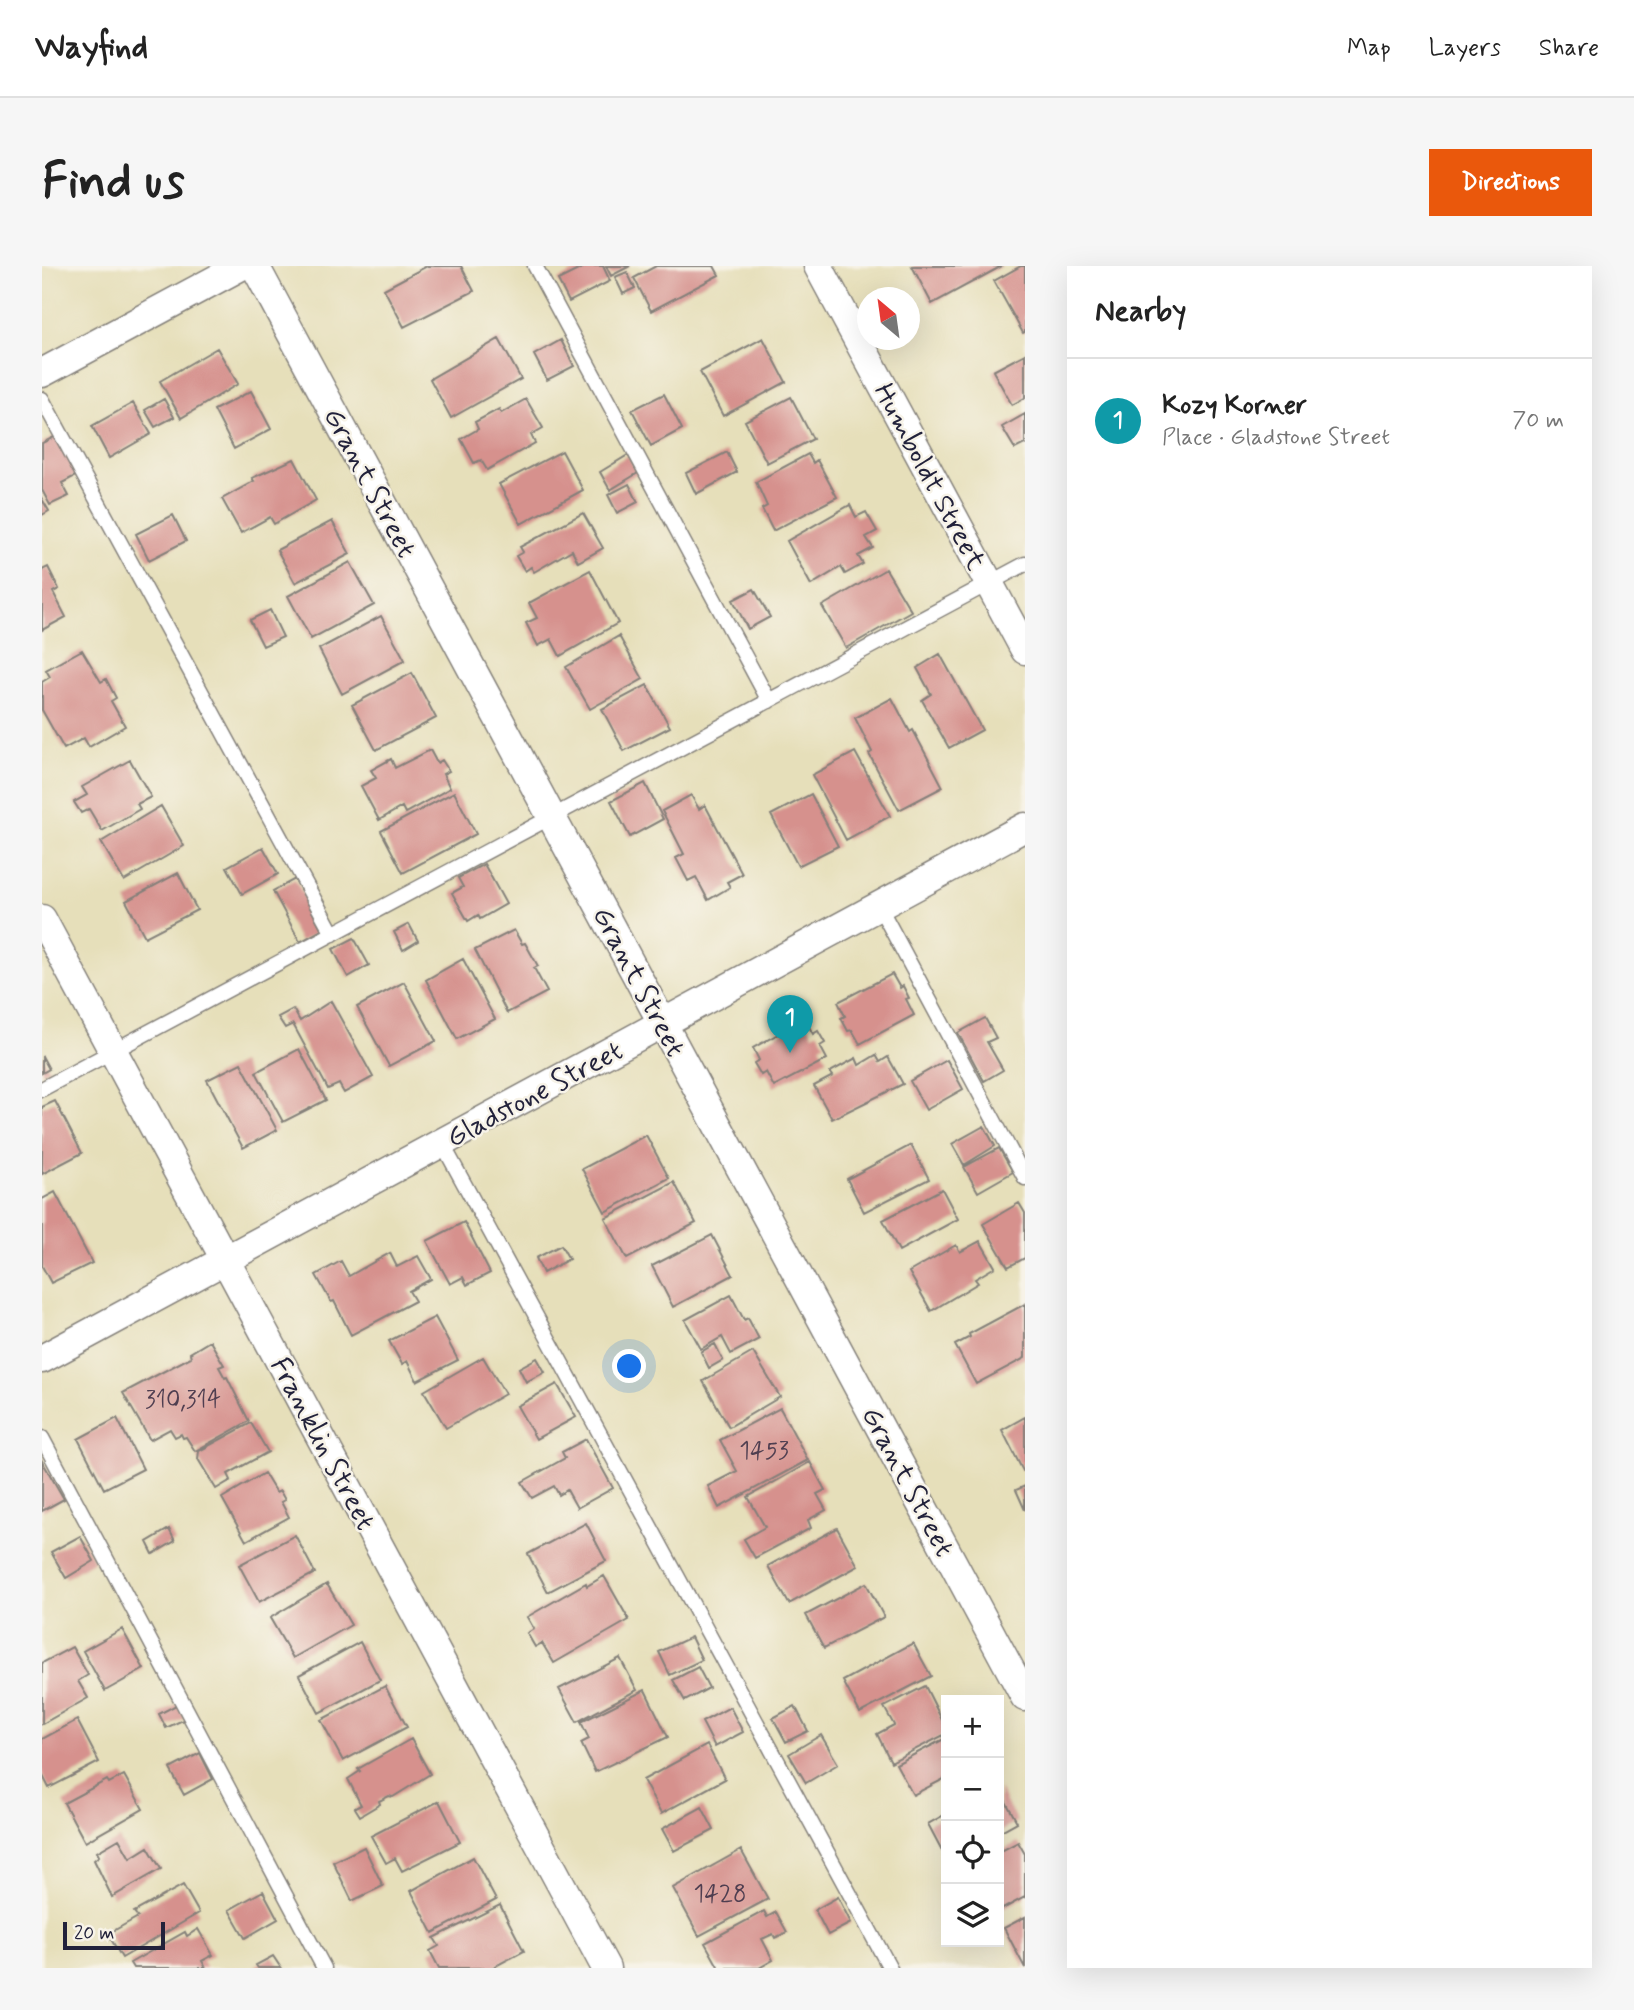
<!DOCTYPE html>
<meta charset="utf-8">
<style>
body{margin:0;font-family:Mynerve,sans-serif;background:#f6f6f6;color:#222}
.controls{position:absolute;right:21px;bottom:21px;display:grid;overflow:hidden;border-radius:0px;box-shadow:0 7px 28px #0002}
.controls button{width:63px;height:63px;display:grid;place-items:center;padding:0;border:0;border-bottom:2px solid #e0e0e0;background:#fff;color:#222;font:35px sans-serif}
.compass{position:absolute;left:815px;top:21px;width:63px;height:63px;border-radius:50%;background:#fff;box-shadow:0 7px 28px #0002;rotate:331deg}
.scale{position:absolute;left:21px;bottom:18px;width:102px;box-sizing:border-box;padding-left:7px;border:4px solid #22223b;border-top:0;font-size:19px;line-height:24px;white-space:nowrap;color:#22223b;-webkit-text-stroke:5px #f7f3e8;paint-order:stroke}
.you{position:absolute;left:588px;top:1101px;width:24px;height:24px;margin:-18px;border:5px solid #fff;border-radius:50%;background:#1a73e8;box-shadow:0 0 0 10px #1a73e833}
.badge{display:grid;place-items:center;width:46px;height:46px;border-radius:50%;background:#ea580c;color:#fff;font-size:23px;font-weight:700}
.pin{position:absolute;translate:-50% -58px;filter:drop-shadow(0 2px 4px #0008)}
.pin::after{content:'';position:absolute;top:37px;width:24px;height:21px;background:inherit;clip-path:polygon(0 0,100% 0,50% 100%)}
.list{margin:0;padding:0;list-style:none}
h2{display:flex;justify-content:space-between;align-items:center;height:91px;margin:0;padding:0 28px;font-size:30px}
h2 small{font-size:23px;font-weight:400;color:#767676}
.list li{display:grid;grid-template-columns:46px 1fr auto;gap:21px;align-items:center;box-sizing:border-box;height:126px;padding:0 28px;border-top:2px solid #e0e0e0}
.list b{display:block;font-size:26px;white-space:nowrap}
.list p{margin:0;font-size:23px;white-space:nowrap;color:#767676}
.list em{font-size:23px;font-style:normal;color:#767676}
.icon{flex:none;width:38px;height:38px;fill:none;stroke:currentColor;stroke-width:2;stroke-linecap:round;stroke-linejoin:round}
.map{position:relative;flex:none;width:983px;height:1702px;overflow:hidden;border-radius:0px}
header{display:flex;align-items:center;gap:42px;box-sizing:border-box;height:98px;padding:0 35px;background:#fff;border-bottom:2px solid #e0e0e0}
header strong{font-size:33px}
nav{display:flex;gap:38px;margin-inline-start:auto;font-size:24px}
.intro{display:flex;align-items:center;justify-content:space-between;box-sizing:border-box;height:168px;padding:0 42px}
h1{margin:0;font-size:49px}
.button{padding:18px 32px;border-radius:0px;background:#ea580c;color:#fff;font-size:24px;font-weight:700}
main{display:flex;gap:42px;padding:0 42px}
aside{flex:1;background:#fff;border-radius:0px;box-shadow:0 7px 28px #0002}
.map>svg:first-child{display:block}
.building{fill:#d6918d}
.lines{fill:none;stroke-linecap:round;stroke-linejoin:round}
.lane-casing{stroke:#84807a;stroke-width:17}
.street-casing{stroke:#84807a;stroke-width:31}
.lane{stroke:#fff;stroke-width:14}
.street{stroke:#fff;stroke-width:28}
.labels{text-anchor:middle;stroke-width:5;stroke-linejoin:round;paint-order:stroke}
.number-label{font-size:24px;fill:#4f3e50}
.street-label{font-size:28px;fill:#22223b;stroke:#f7f3e8}
</style>
<header>
<strong>Wayfind</strong>
<nav><a>Map</a><a>Layers</a><a>Share</a></nav>
</header>
<div class="intro"><h1>Find us</h1><a class="button">Directions</a></div>
<main>
<div class="map">
<svg width="983" height="1702" viewBox="0 0 983 1702">
<rect width="100%" height="100%" fill="#f7f3e8"/>
<filter id="ink" filterUnits="userSpaceOnUse"><feTurbulence type="fractalNoise" baseFrequency=".0143" numOctaves="2"/><feDisplacementMap in="SourceGraphic" scale="14" xChannelSelector="R" yChannelSelector="G"/><feConvolveMatrix kernelMatrix="1 2 1 2 8 2 1 2 1" color-interpolation-filters="sRGB"/></filter>
<filter id="wash" filterUnits="userSpaceOnUse"><feTurbulence type="fractalNoise" baseFrequency=".00686" numOctaves="4" result="noise"/><feDisplacementMap in="SourceGraphic" scale="28" xChannelSelector="R" yChannelSelector="G"/><feGaussianBlur stdDeviation="1.57" result="paint"/><feColorMatrix in="noise" values="0 0 0 0 0 0 0 0 0 0 0 0 0 0 0 0 0 1.4 0 .05"/><feComposite in="paint" operator="in"/></filter>
<g filter="url(#wash)">
<rect width="100%" height="100%" fill="#e6dfba"/>
<g id="blocks">
<path class="building" d="M 385,0 L 419,0 L 432,25 L 362,61 L 342,23 Z
M 544,0 L 561,0 L 568,15 L 527,36 L 516,14 Z
M 564,0 L 588,0 L 569,10 Z
M 614,0 L 672,0 L 677,9 L 609,45 L 592,12 Z
M 870,0 L 960,0 L 890,38 Z
M 979,0 L 983,0 L 983,66 L 981,67 L 952,15 Z
M 585,6 L 593,22 L 581,28 L 573,11 Z
M 721,72 L 744,116 L 681,150 L 658,106 Z
M 457,73 L 479,113 L 409,152 L 388,113 Z
M 519,74 L 532,100 L 505,114 L 492,89 Z
M 175,82 L 196,118 L 139,152 L 118,115 Z
M 983,88 L 983,132 L 970,139 L 951,105 Z
M 209,125 L 229,163 L 192,183 L 172,144 Z
M 622,128 L 640,163 L 609,180 L 590,144 Z
M 749,131 L 771,173 L 725,197 L 703,155 Z
M 122,133 L 132,151 L 113,161 L 103,144 Z
M 484,133 L 501,162 L 489,169 L 493,177 L 445,204 L 439,194 L 432,197 L 419,173 L 436,163 L 433,156 L 457,143 L 459,147 Z
M 91,137 L 109,168 L 67,192 L 50,160 Z
M 983,148 L 983,178 L 973,183 L 960,161 Z
M 16,169 L 37,208 L 20,217 L 27,230 L 8,239 L 0,224 L 0,177 Z
M 520,185 L 541,224 L 479,258 L 457,218 Z
M 685,186 L 695,206 L 654,228 L 644,207 Z
M 766,188 L 771,197 L 775,194 L 795,231 L 731,265 L 720,243 L 725,240 L 714,216 Z
M 586,189 L 596,207 L 568,224 L 558,206 Z
M 252,193 L 274,234 L 232,258 L 228,251 L 199,267 L 180,233 L 212,215 L 210,212 Z
M 587,218 L 596,236 L 575,247 L 566,229 Z
M 0,233 L 7,245 L 0,249 Z
M 808,239 L 814,251 L 824,246 L 835,265 L 824,271 L 831,282 L 816,290 L 821,298 L 803,308 L 799,301 L 769,319 L 745,275 Z
M 541,247 L 561,282 L 536,296 L 530,284 L 492,306 L 489,301 L 483,305 L 474,290 L 481,286 L 478,281 Z
M 131,249 L 144,275 L 107,294 L 94,268 Z
M 290,255 L 308,288 L 253,317 L 235,284 Z
M 308,296 L 332,339 L 269,373 L 246,330 Z
M 6,301 L 17,323 L 11,326 L 24,351 L 0,364 L 0,304 Z
M 844,303 L 869,345 L 804,382 L 780,340 Z
M 548,304 L 576,357 L 518,390 L 509,373 L 496,380 L 484,357 L 495,352 L 487,337 Z
M 712,323 L 728,351 L 706,363 L 691,334 Z
M 228,344 L 241,371 L 221,380 L 208,354 Z
M 339,350 L 363,394 L 300,428 L 277,383 Z
M 577,370 L 601,413 L 548,443 L 524,401 Z
M 40,384 L 59,416 L 64,413 L 74,432 L 69,435 L 83,460 L 47,481 L 42,472 L 22,483 L 0,444 L 0,416 L 8,411 L 4,404 Z
M 898,388 L 940,464 L 907,482 L 880,434 L 889,428 L 875,402 Z
M 370,407 L 394,452 L 334,484 L 310,439 Z
M 605,419 L 628,461 L 582,485 L 560,443 Z
M 850,432 L 868,466 L 871,464 L 901,521 L 857,544 L 827,488 L 830,486 L 813,452 Z
M 388,484 L 395,497 L 400,494 L 407,505 L 401,508 L 408,522 L 363,547 L 360,541 L 337,554 L 319,520 L 334,512 L 329,504 L 349,493 L 353,502 Z
M 813,486 L 848,550 L 804,574 L 770,509 Z
M 88,494 L 109,531 L 95,538 L 98,543 L 60,565 L 47,543 L 39,547 L 32,536 L 45,529 L 40,521 Z
M 603,517 L 621,553 L 588,571 L 569,535 Z
M 412,526 L 434,568 L 361,607 L 339,565 Z
M 769,528 L 796,580 L 756,600 L 729,549 Z
M 649,529 L 657,543 L 663,539 L 700,608 L 685,616 L 688,621 L 666,634 L 654,611 L 646,615 L 634,592 L 642,588 L 620,545 Z
M 119,540 L 142,580 L 82,615 L 59,576 Z
M 221,581 L 236,608 L 200,628 L 185,601 Z
M 442,598 L 464,638 L 438,653 L 436,649 L 426,655 L 410,627 L 421,621 L 416,612 Z
M 136,607 L 155,644 L 103,671 L 84,635 Z
M 253,613 L 280,664 L 258,676 L 231,625 Z
M 367,658 L 376,675 L 361,684 L 352,666 Z
M 472,664 L 480,678 L 483,677 L 496,700 L 492,702 L 505,726 L 465,747 L 433,684 Z
M 312,672 L 327,699 L 306,711 L 291,683 Z
M 421,693 L 453,753 L 415,773 L 384,714 Z
M 850,708 L 858,722 L 861,720 L 867,732 L 864,733 L 872,749 L 818,778 L 810,764 L 806,765 L 799,752 L 803,750 L 796,736 Z
M 362,716 L 394,775 L 347,800 L 315,741 Z
M 289,735 L 331,811 L 302,827 L 297,818 L 286,823 L 251,758 L 243,762 L 236,751 L 251,743 L 258,755 Z
M 943,752 L 954,772 L 945,776 L 961,804 L 942,815 L 916,767 Z
M 763,753 L 771,768 L 776,765 L 783,777 L 778,780 L 785,793 L 732,821 L 724,806 L 719,809 L 712,797 L 717,794 L 711,782 Z
M 257,783 L 284,834 L 241,856 L 214,806 Z
M 834,789 L 838,796 L 846,791 L 861,818 L 790,853 L 772,820 L 791,810 L 788,806 L 814,792 L 817,799 Z
M 0,790 L 7,803 L 0,807 Z
M 905,794 L 921,823 L 884,844 L 868,815 Z
M 199,797 L 235,864 L 201,882 L 165,814 Z
M 13,835 L 40,887 L 0,908 L 0,841 Z
M 942,860 L 953,880 L 922,899 L 910,878 Z
M 604,869 L 627,912 L 563,946 L 540,903 Z
M 869,879 L 887,913 L 822,946 L 805,913 Z
M 957,882 L 971,906 L 936,926 L 922,901 Z
M 632,916 L 654,957 L 585,993 L 563,952 Z
M 900,923 L 916,953 L 857,985 L 841,954 Z
M 13,926 L 50,997 L 9,1017 L 0,1000 L 0,933 Z
M 977,937 L 983,947 L 983,992 L 966,1001 L 941,958 Z
M 422,956 L 448,1007 L 425,1019 L 421,1011 L 408,1018 L 385,975 Z
M 670,969 L 691,1009 L 631,1041 L 610,1000 Z
M 938,975 L 953,1001 L 933,1013 L 936,1017 L 889,1045 L 867,1006 L 914,979 L 918,986 Z
M 519,979 L 527,993 L 501,1007 L 494,992 Z
M 348,987 L 355,1001 L 376,990 L 389,1013 L 367,1025 L 373,1035 L 309,1069 L 292,1035 L 289,1036 L 274,1009 L 299,995 L 307,1010 Z
M 689,1029 L 702,1054 L 706,1052 L 717,1073 L 689,1088 L 680,1071 L 659,1083 L 643,1054 Z
M 983,1038 L 983,1092 L 934,1118 L 913,1079 L 928,1071 L 927,1068 Z
M 393,1051 L 416,1094 L 375,1115 L 365,1095 L 360,1098 L 347,1075 Z
M 168,1075 L 182,1099 L 177,1101 L 183,1112 L 185,1111 L 207,1155 L 153,1185 L 144,1171 L 141,1172 L 139,1168 L 133,1171 L 128,1163 L 108,1174 L 81,1127 L 149,1091 L 148,1087 Z
M 673,1078 L 681,1094 L 667,1102 L 659,1086 Z
M 711,1086 L 738,1131 L 687,1161 L 661,1115 Z
M 441,1091 L 463,1128 L 404,1162 L 382,1125 Z
M 495,1092 L 503,1106 L 484,1116 L 477,1102 Z
M 515,1118 L 534,1151 L 494,1173 L 475,1140 Z
M 738,1142 L 766,1194 L 677,1242 L 666,1220 L 695,1205 L 678,1174 Z
M 983,1151 L 983,1204 L 981,1205 L 960,1164 Z
M 75,1152 L 101,1203 L 62,1223 L 36,1173 Z
M 209,1157 L 226,1186 L 186,1208 L 189,1214 L 174,1223 L 156,1193 L 157,1185 Z
M 544,1173 L 571,1222 L 535,1242 L 525,1224 L 517,1229 L 512,1220 L 490,1232 L 480,1216 L 523,1192 L 520,1186 Z
M 0,1195 L 22,1233 L 0,1245 Z
M 768,1196 L 783,1224 L 775,1228 L 784,1244 L 766,1254 L 769,1262 L 713,1292 L 702,1273 L 723,1261 L 706,1231 Z
M 222,1207 L 234,1227 L 238,1225 L 243,1234 L 239,1236 L 247,1251 L 204,1275 L 180,1232 Z
M 983,1220 L 983,1244 L 974,1224 Z
M 544,1257 L 564,1295 L 506,1326 L 486,1288 Z
M 795,1262 L 816,1300 L 747,1338 L 726,1300 Z
M 127,1263 L 133,1275 L 111,1288 L 105,1276 Z
M 253,1269 L 273,1307 L 217,1336 L 197,1299 Z
M 38,1270 L 52,1295 L 24,1312 L 9,1286 Z
M 562,1310 L 587,1354 L 512,1397 L 500,1377 L 493,1381 L 485,1367 L 492,1363 L 485,1351 L 544,1317 L 545,1320 Z
M 824,1317 L 842,1351 L 782,1382 L 764,1349 Z
M 285,1318 L 309,1359 L 251,1392 L 228,1352 Z
M 80,1363 L 102,1403 L 63,1425 L 41,1385 Z
M 649,1371 L 660,1394 L 628,1409 L 617,1386 Z
M 318,1376 L 338,1414 L 277,1447 L 257,1409 Z
M 871,1377 L 889,1410 L 818,1447 L 801,1415 Z
M 30,1381 L 46,1409 L 36,1415 L 46,1432 L 0,1458 L 0,1397 Z
M 578,1392 L 595,1424 L 535,1456 L 517,1423 Z
M 656,1401 L 667,1422 L 643,1435 L 631,1414 Z
M 343,1420 L 365,1461 L 301,1495 L 279,1454 Z
M 883,1420 L 904,1462 L 904,1468 L 849,1496 L 835,1468 L 852,1459 L 842,1441 Z
M 603,1424 L 626,1471 L 553,1506 L 539,1477 L 547,1473 L 539,1456 Z
M 136,1438 L 143,1453 L 124,1462 L 117,1448 Z
M 753,1440 L 766,1465 L 744,1476 L 731,1452 Z
M 688,1441 L 701,1466 L 673,1481 L 660,1456 Z
M 35,1454 L 57,1496 L 7,1522 L 0,1508 L 0,1473 Z
M 779,1469 L 796,1498 L 764,1517 L 747,1488 Z
M 904,1472 L 904,1512 L 871,1529 L 854,1498 Z
M 369,1473 L 388,1508 L 351,1531 L 347,1530 L 337,1535 L 338,1538 L 318,1550 L 313,1542 L 319,1539 L 306,1513 L 318,1505 L 316,1503 Z
M 665,1479 L 683,1513 L 619,1548 L 601,1514 Z
M 158,1487 L 171,1513 L 142,1529 L 128,1503 Z
M 82,1509 L 101,1543 L 43,1576 L 22,1537 L 65,1514 L 67,1517 Z
M 957,1523 L 975,1556 L 957,1566 Z
M 397,1535 L 418,1576 L 360,1605 L 353,1592 L 344,1597 L 329,1570 Z
M 660,1541 L 672,1564 L 632,1585 L 620,1563 Z
M 904,1548 L 904,1592 L 886,1558 Z
M 77,1573 L 88,1592 L 106,1581 L 119,1603 L 70,1631 L 52,1594 L 57,1590 L 55,1586 Z
M 976,1576 L 983,1588 L 983,1631 L 957,1645 L 957,1586 Z
M 322,1581 L 341,1620 L 310,1635 L 291,1596 Z
M 699,1584 L 726,1633 L 657,1670 L 631,1622 Z
M 431,1591 L 454,1634 L 391,1667 L 369,1625 Z
M 141,1619 L 157,1647 L 80,1692 L 66,1668 L 96,1651 L 92,1646 Z
M 221,1625 L 236,1653 L 203,1672 L 187,1644 Z
M 796,1631 L 809,1657 L 786,1669 L 773,1644 Z
M 458,1639 L 482,1685 L 450,1702 L 397,1702 L 388,1685 L 397,1680 L 392,1672 Z
M 722,1645 L 725,1651 L 734,1646 L 745,1666 L 733,1672 L 731,1668 L 720,1673 L 731,1694 L 717,1702 L 677,1702 L 663,1677 Z
M 983,1651 L 983,1702 L 962,1662 Z
M 156,1663 L 171,1689 L 160,1695 L 164,1702 L 91,1702 L 88,1697 L 143,1666 L 145,1670 Z
M 231,1690 L 239,1702 L 216,1702 L 214,1699 Z"/>
</g>
</g>
<g filter="url(#ink)">
<use href="#blocks" fill-opacity="0" stroke="#84807a" stroke-width="2"/>
<g class="lines">
<defs>
<path id="lane" d="M 493,0 L 727,435
M 0,133 L 291,668
M 837,640 L 983,912
M 0,823 L 983,298
M 400,877 L 848,1702
M 0,1172 L 282,1702"/>
<path id="street" d="M 213,0 L 983,1431
M 776,0 L 983,384
M 0,107 L 199,0
M 0,653 L 564,1702
M 0,1093 L 983,561"/>
</defs>
<use href="#lane" class="lane-casing"/>
<use href="#street" class="street-casing"/>
<use href="#lane" class="lane"/>
<use href="#street" class="street"/>
</g>
</g>
<g class="labels">
<g class="number-label">
<text x="141" y="1141">310,314</text>
<text x="722" y="1192">1453</text>
<text x="678" y="1635">1428</text>
</g>
<g class="street-label">
<text transform="translate(889 210) rotate(62)" y="10">Humboldt Street</text>
<text transform="translate(329 216) rotate(62)" y="10">Grant Street</text>
<text transform="translate(598 715) rotate(62)" y="10">Grant Street</text>
<text transform="translate(492 827) rotate(-28)" y="10">Gladstone Street</text>
<text transform="translate(282 1177) rotate(62)" y="10">Franklin Street</text>
<text transform="translate(867 1215) rotate(62)" y="10">Grant Street</text>
</g>
</g>
</svg>
<div class="controls">
<button>+</button>
<button>−</button>
<button><svg class="icon" aria-label="locate" viewBox="0 0 24 24"><circle cx="12" cy="12" r="6"/><path d="M12 2v4M12 18v4M2 12h4M18 12h4"/></svg></button>
<button><svg class="icon" aria-label="layers" viewBox="0 0 24 24"><path d="M12 4l9 5-9 5-9-5zM3 14l9 5 9-5"/></svg></button>
</div>
<svg class="compass" viewBox="-18 -18 36 36"><path d="M0-13l5 13h-10z" fill="#e53935"/><path d="M0 13l5-13h-10z" fill="#767676"/></svg>
<div class="scale">20 m</div>
<div class="you"></div>
<div class="pin badge" style="left:748px;top:787px;background:#0f9aa8">1</div>
</div>
<aside>
<h2>Nearby<small></small></h2>
<ul class="list">
<li><span class="badge" style="background:#0f9aa8">1</span><div><b>Kozy Korner</b><p>Place · Gladstone Street</p></div><em>70 m</em></li>
</ul>
</aside>
</main>
